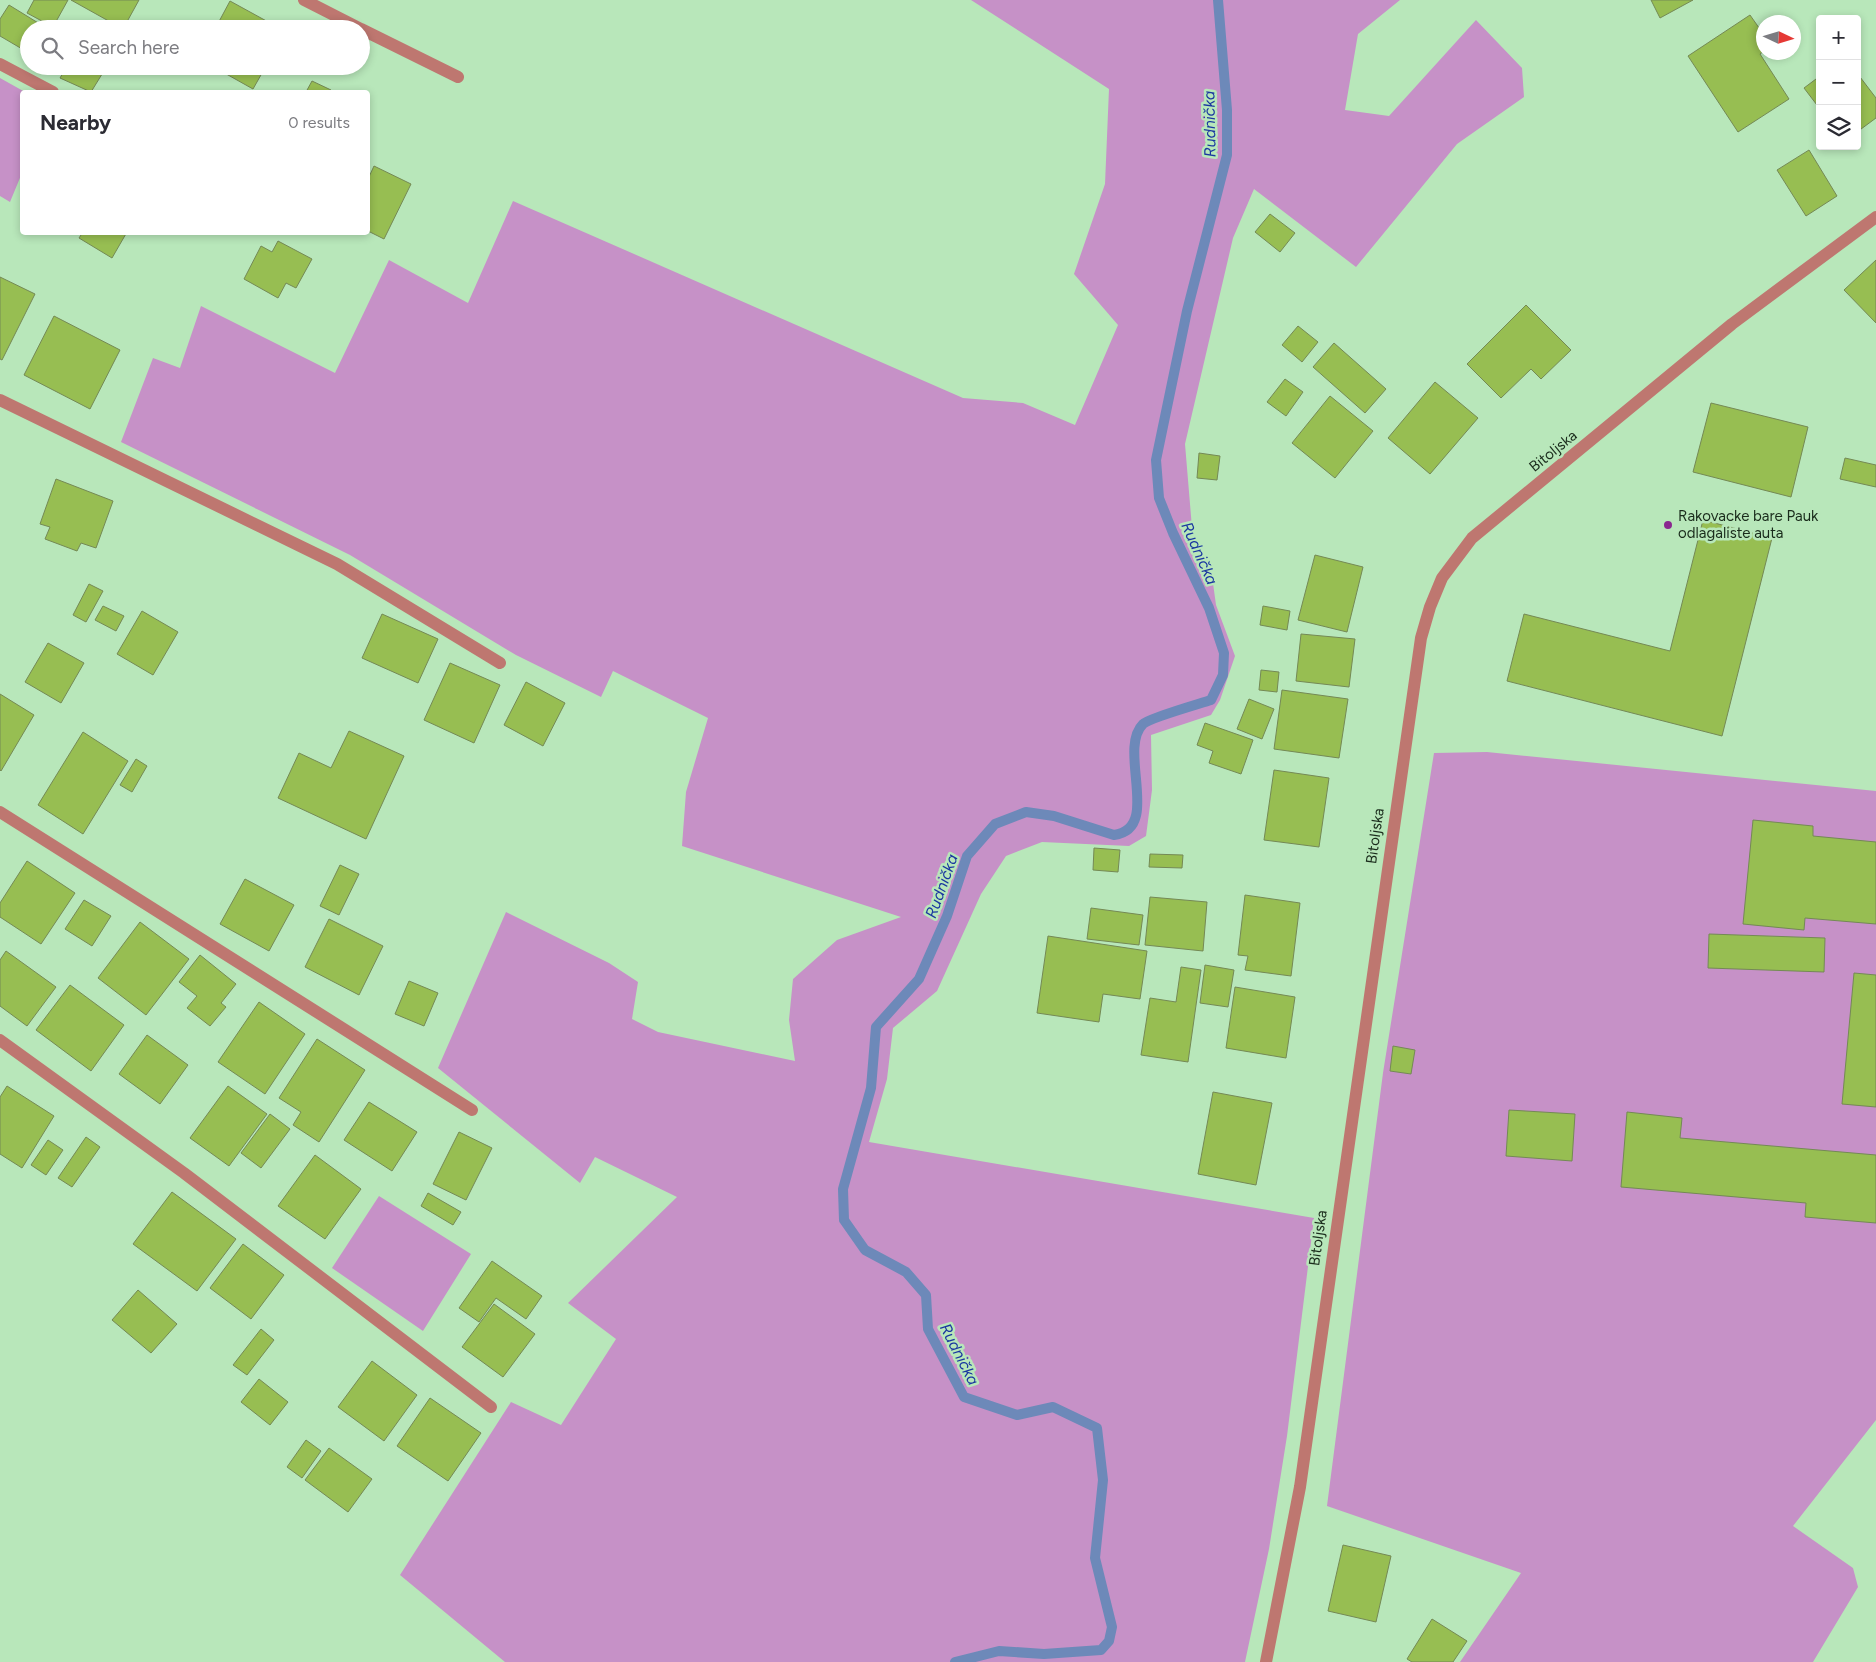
<!DOCTYPE html>
<meta charset="utf-8">
<style>
body{margin:0;font-family:Figtree,sans-serif;background:#f2f2f3;color:#2b2b33}
.controls{position:absolute;right:15px;top:15px;display:grid;overflow:hidden;border-radius:5px;box-shadow:0 2px 8px #0003}
.controls button{width:45px;height:45px;display:grid;place-items:center;padding:0;border:0;border-bottom:1px solid #e1e1e2;background:#fff;color:#2b2b33;font:25px sans-serif}
.compass{position:absolute;left:1756px;top:15px;width:45px;height:45px;border-radius:50%;background:#fff;box-shadow:0 2px 8px #0003;rotate:94deg}
.list{margin:0;padding:0;list-style:none}
h2{display:flex;justify-content:space-between;align-items:center;height:65px;margin:0;padding:0 20px;font-size:21px}
h2 small{font-size:16px;font-weight:400;color:#7c7c81}
.icon{flex:none;width:28px;height:28px;fill:none;stroke:currentColor;stroke-width:2;stroke-linecap:round;stroke-linejoin:round}
.map{position:relative;flex:none;width:1876px;height:1662px;overflow:hidden}
.search{position:absolute;background:#fff;box-shadow:0 2px 8px #0003;left:20px;top:20px;width:350px;height:55px;display:flex;align-items:center;gap:12px;box-sizing:border-box;padding:0 18px;border-radius:28px;color:#7c7c81;font-size:19px}
.panel{position:absolute;background:#fff;box-shadow:0 2px 8px #0003;left:20px;top:90px;width:350px;height:145px;border-radius:5px}
.map>svg:first-child{display:block}
.green{fill:#c691c7}
.lines{fill:none;stroke-linecap:round;stroke-linejoin:round}
.stream{stroke:#6d89b9;stroke-width:10}
.building{fill:#97be52;stroke:#748955}
.street{stroke:#be7770;stroke-width:12}
.poi-dot{fill:#8a278f;stroke:#b8e7ba;stroke-width:2}
.labels{text-anchor:middle;stroke-width:5;stroke-linejoin:round;paint-order:stroke}
.street-label{font-size:15px;fill:#1a2c1c;stroke:#b8e7ba}
.poi-label{font-size:15px;fill:#1a2c1c;stroke:#b8e7ba;text-anchor:start}
.water-label{font-size:16px;font-style:italic;fill:#1a37a0;stroke:#b8e7ba}
</style>
<div class="map">
<svg width="1876" height="1662" viewBox="0 0 1876 1662">
<rect width="100%" height="100%" fill="#b8e7ba"/>
<path class="green" d="M 971,0 L 1400,0 L 1358,34 L 1345,110 L 1389,116 L 1476,20 L 1522,68 L 1524,97 L 1457,144 L 1356,267 L 1254,189 L 1233,238 L 1185,444 L 1192,528 L 1212,576 L 1216,605 L 1235,656 L 1220,700 L 1211,715 L 1151,735 L 1152,790 L 1146,836 L 1129,846 L 1042,842 L 1006,856 L 981,894 L 937,991 L 893,1028 L 887,1079 L 869,1142 L 1314,1218 L 1287,1436 L 1269,1549 L 1245,1662 L 505,1662 L 400,1575 L 511,1402 L 561,1425 L 616,1339 L 568,1303 L 677,1197 L 595,1157 L 580,1183 L 438,1068 L 506,912 L 609,963 L 638,982 L 632,1019 L 658,1032 L 795,1061 L 789,1020 L 793,979 L 837,940 L 901,917 L 682,846 L 686,792 L 708,718 L 613,671 L 601,697 L 516,655 L 350,555 L 121,442 L 153,358 L 180,368 L 201,306 L 335,373 L 389,260 L 468,303 L 513,201 L 963,398 L 1023,403 L 1075,425 L 1118,325 L 1074,274 L 1105,184 L 1109,89 Z
M 0,78 L 25,92 L 22,92 L 22,173 L 10,202 L 0,196 Z
M 1487,752 L 1876,791 L 1876,1420 L 1793,1526 L 1853,1568 L 1858,1587 L 1813,1662 L 1460,1662 L 1521,1573 L 1327,1506 L 1383,1073 L 1434,753 Z
M 379,1196 L 471,1254 L 423,1331 L 332,1268 Z"/>
<g class="lines">
<path class="stream" d="M 955,1662 L 999,1651 L 1044,1654 L 1101,1650 L 1109,1641 L 1112,1627 L 1095,1558 L 1103,1480 L 1097,1428 L 1053,1407 L 1017,1415 L 964,1397 L 928,1329 L 926,1295 L 906,1272 L 865,1250 L 844,1220 L 843,1189 L 871,1088 L 876,1027 L 919,979 L 947,916 L 967,856 L 995,824 L 1026,812 L 1054,816 L 1114,835 C 1162,829 1117,750 1143,724 C 1149,718 1199,704 1211,700 L 1223,675 L 1224,653 L 1209,608 L 1173,533 L 1159,498 L 1156,460 L 1187,311 L 1227,155 L 1227,110 L 1218,0"/>
</g>
<path class="building" d="M 34,0 L 68,0 L 53,27 L 27,13 Z
M 71,0 L 139,0 L 123,29 Z
M 1651,0 L 1693,0 L 1660,18 Z
M 230,1 L 281,29 L 215,29 Z
M 9,5 L 48,29 L 29,29 L 29,53 L 0,36 L 0,19 Z
M 1750,15 L 1764,35 L 1764,51 L 1760,54 L 1789,99 L 1738,132 L 1688,56 Z
M 67,66 L 107,66 L 91,92 L 60,78 Z
M 212,66 L 266,66 L 253,89 Z
M 1857,73 L 1876,98 L 1876,118 L 1857,132 Z
M 1820,76 L 1820,109 L 1804,88 Z
M 312,81 L 331,90 L 330,92 L 306,92 Z
M 1809,150 L 1837,196 L 1806,216 L 1777,170 Z
M 374,166 L 411,184 L 384,239 L 368,231 L 368,179 Z
M 1270,214 L 1295,233 L 1280,252 L 1255,232 Z
M 83,232 L 127,232 L 112,258 L 79,238 Z
M 278,241 L 312,259 L 296,288 L 286,283 L 278,298 L 244,279 L 261,246 L 272,252 Z
M 1876,260 L 1876,323 L 1844,290 Z
M 0,277 L 35,294 L 2,360 L 0,359 Z
M 1526,305 L 1571,350 L 1541,379 L 1531,369 L 1501,398 L 1467,364 Z
M 54,316 L 120,350 L 90,409 L 24,375 Z
M 1298,326 L 1318,342 L 1302,362 L 1282,345 Z
M 1334,343 L 1386,389 L 1365,413 L 1313,367 Z
M 1285,379 L 1303,392 L 1286,416 L 1267,402 Z
M 1435,382 L 1478,418 L 1430,474 L 1388,438 Z
M 1330,396 L 1373,431 L 1335,478 L 1292,443 Z
M 1711,403 L 1808,427 L 1791,497 L 1693,472 Z
M 1199,453 L 1220,456 L 1217,480 L 1197,478 Z
M 1845,458 L 1876,465 L 1876,487 L 1840,479 Z
M 56,479 L 113,501 L 96,548 L 81,543 L 77,551 L 45,539 L 50,527 L 40,524 Z
M 1703,520 L 1772,538 L 1722,736 L 1507,681 L 1524,614 L 1670,651 Z
M 1315,555 L 1363,567 L 1347,632 L 1298,620 Z
M 89,584 L 103,591 L 86,622 L 73,615 Z
M 103,606 L 124,616 L 116,631 L 95,620 Z
M 1263,606 L 1290,611 L 1287,630 L 1260,625 Z
M 142,611 L 178,632 L 153,675 L 117,654 Z
M 382,614 L 438,639 L 418,683 L 362,658 Z
M 1301,634 L 1355,639 L 1349,687 L 1296,681 Z
M 48,643 L 84,663 L 61,703 L 25,682 Z
M 450,663 L 500,685 L 474,743 L 424,720 Z
M 1261,670 L 1279,672 L 1277,692 L 1259,690 Z
M 526,682 L 565,703 L 543,746 L 504,725 Z
M 1282,690 L 1348,699 L 1339,758 L 1274,749 Z
M 0,694 L 34,715 L 1,771 L 0,770 Z
M 1249,699 L 1274,709 L 1262,739 L 1237,729 Z
M 1205,723 L 1253,740 L 1241,774 L 1209,763 L 1213,751 L 1197,745 Z
M 349,731 L 404,756 L 366,839 L 278,798 L 299,753 L 331,768 Z
M 83,732 L 128,761 L 83,834 L 38,805 Z
M 136,759 L 147,766 L 132,792 L 120,785 Z
M 1274,770 L 1329,778 L 1319,847 L 1264,840 Z
M 1753,820 L 1813,826 L 1813,836 L 1876,842 L 1876,924 L 1805,918 L 1804,930 L 1743,924 Z
M 1094,848 L 1120,850 L 1118,872 L 1093,870 Z
M 1150,854 L 1183,855 L 1182,868 L 1149,867 Z
M 27,861 L 75,893 L 41,944 L 0,917 L 0,903 Z
M 340,865 L 359,874 L 339,915 L 320,906 Z
M 245,879 L 294,905 L 269,951 L 220,924 Z
M 1245,895 L 1300,903 L 1291,976 L 1245,970 L 1248,956 L 1238,955 Z
M 1150,897 L 1207,902 L 1203,951 L 1145,945 Z
M 84,900 L 111,916 L 92,946 L 65,929 Z
M 1091,908 L 1143,915 L 1139,945 L 1087,939 Z
M 329,919 L 383,946 L 359,995 L 305,967 Z
M 140,922 L 189,959 L 146,1015 L 98,978 Z
M 1709,934 L 1825,938 L 1824,972 L 1708,968 Z
M 1048,936 L 1147,951 L 1140,999 L 1103,994 L 1099,1022 L 1037,1013 Z
M 6,951 L 56,987 L 27,1026 L 0,1006 L 0,960 Z
M 200,955 L 236,984 L 221,1003 L 226,1007 L 210,1026 L 187,1008 L 197,996 L 179,982 Z
M 1205,965 L 1234,970 L 1228,1007 L 1200,1003 Z
M 1181,967 L 1201,970 L 1188,1062 L 1141,1055 L 1150,998 L 1176,1002 Z
M 1854,973 L 1876,975 L 1876,1107 L 1842,1104 Z
M 409,981 L 438,993 L 424,1026 L 395,1014 Z
M 70,985 L 124,1025 L 91,1071 L 36,1030 Z
M 1235,987 L 1295,997 L 1286,1058 L 1226,1048 Z
M 259,1002 L 305,1034 L 265,1094 L 218,1062 Z
M 147,1035 L 188,1065 L 160,1104 L 119,1074 Z
M 317,1039 L 365,1070 L 319,1142 L 293,1125 L 301,1112 L 279,1098 Z
M 1393,1046 L 1415,1050 L 1411,1074 L 1390,1071 Z
M 7,1086 L 54,1116 L 22,1168 L 0,1154 L 0,1097 Z
M 228,1086 L 267,1114 L 229,1166 L 190,1138 Z
M 1213,1092 L 1272,1103 L 1256,1185 L 1198,1174 Z
M 369,1102 L 417,1132 L 392,1171 L 344,1140 Z
M 1509,1110 L 1575,1114 L 1572,1161 L 1506,1156 Z
M 1627,1112 L 1682,1118 L 1680,1138 L 1876,1155 L 1876,1223 L 1805,1217 L 1806,1203 L 1621,1187 Z
M 270,1114 L 290,1129 L 261,1168 L 241,1153 Z
M 459,1132 L 492,1148 L 466,1200 L 433,1184 Z
M 86,1137 L 100,1147 L 72,1187 L 58,1178 Z
M 48,1140 L 63,1150 L 46,1175 L 31,1165 Z
M 315,1155 L 361,1189 L 325,1239 L 278,1206 Z
M 172,1192 L 236,1239 L 197,1291 L 133,1244 Z
M 428,1193 L 461,1212 L 453,1225 L 421,1206 Z
M 243,1244 L 284,1275 L 251,1319 L 210,1288 Z
M 492,1261 L 542,1296 L 526,1319 L 496,1298 L 479,1322 L 459,1308 Z
M 138,1290 L 177,1324 L 151,1353 L 112,1320 Z
M 494,1304 L 535,1334 L 503,1377 L 462,1347 Z
M 261,1329 L 274,1340 L 247,1375 L 233,1365 Z
M 372,1361 L 417,1395 L 384,1441 L 338,1407 Z
M 259,1379 L 288,1402 L 270,1425 L 241,1402 Z
M 430,1398 L 481,1433 L 448,1481 L 397,1446 Z
M 306,1440 L 321,1451 L 302,1478 L 287,1467 Z
M 329,1448 L 372,1479 L 348,1512 L 305,1480 Z
M 1343,1545 L 1391,1556 L 1376,1622 L 1328,1611 Z
M 1432,1619 L 1467,1641 L 1453,1662 L 1412,1662 L 1407,1659 Z"/>
<g class="lines">
<path class="street" d="M 304,0 L 361,29
M 361,29 L 458,77
M 0,64 L 53,92
M 0,400 L 337,564 L 500,663
M 0,812 L 472,1110
M 0,1040 L 184,1173 L 491,1407
M 1266,1662 L 1300,1487 L 1421,638 L 1430,607 L 1442,578 L 1472,538 L 1732,324 L 1876,217"/>
</g>
<circle class="poi-dot" cx="1668" cy="525" r="5"/>
<g class="labels">
<g class="street-label">
<text transform="translate(1553 451) rotate(-39)" y="5">Bitoljska</text>
<text transform="translate(1375 836) rotate(-82)" y="5">Bitoljska</text>
<text transform="translate(1318 1238) rotate(-82)" y="5">Bitoljska</text>
</g>
<g class="poi-label">
<text x="1678" y="521">Rakovacke bare Pauk<tspan x="1678" dy="17">odlagaliste auta</tspan></text>
</g>
<g class="water-label">
<text transform="translate(1209 124) rotate(-91)" y="6">Rudnička</text>
<text transform="translate(1200 553) rotate(66)" y="6">Rudnička</text>
<text transform="translate(941 886) rotate(-70)" y="6">Rudnička</text>
<text transform="translate(960 1354) rotate(63)" y="6">Rudnička</text>
</g>
</g>
</svg>
<div class="controls">
<button>+</button>
<button>−</button>
<button><svg class="icon" aria-label="layers" viewBox="0 0 24 24"><path d="M12 4l9 5-9 5-9-5zM3 14l9 5 9-5"/></svg></button>
</div>
<svg class="compass" viewBox="-18 -18 36 36"><path d="M0-13l5 13h-10z" fill="#e53935"/><path d="M0 13l5-13h-10z" fill="#7c7c81"/></svg>
<div class="search"><svg class="icon" aria-label="search" viewBox="0 0 24 24"><circle cx="10" cy="10" r="6"/><path d="M15 15l6 6"/></svg>Search here</div>
<section class="panel">
<h2>Nearby<small>0 results</small></h2>
<ul class="list">
</ul>
</section>
</div>
